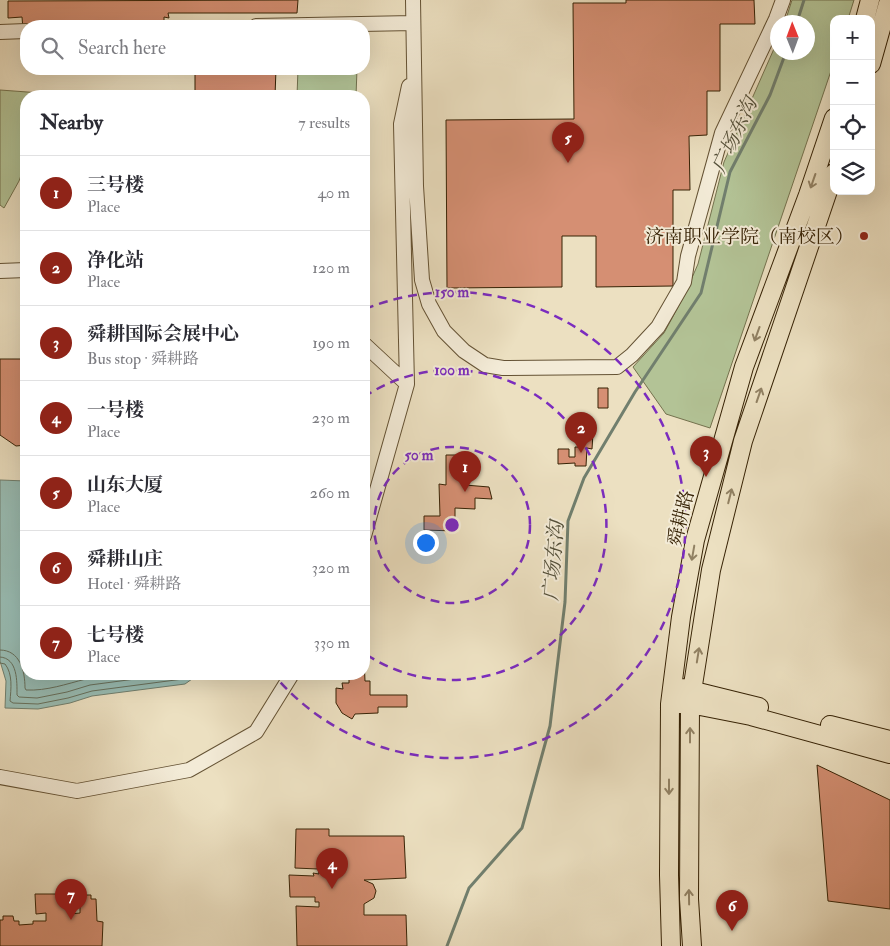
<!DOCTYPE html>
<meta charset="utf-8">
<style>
body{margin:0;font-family:"IM FELL Double Pica","Noto Serif SC",serif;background:#f2f2f3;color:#2b2b33}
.controls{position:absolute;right:15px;top:15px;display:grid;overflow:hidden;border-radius:10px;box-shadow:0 5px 20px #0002}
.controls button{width:45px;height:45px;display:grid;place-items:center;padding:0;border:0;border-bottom:1px solid #e1e1e2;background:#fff;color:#2b2b33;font:25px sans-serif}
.compass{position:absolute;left:770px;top:15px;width:45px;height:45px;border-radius:50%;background:#fff;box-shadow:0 5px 20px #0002;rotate:359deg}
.you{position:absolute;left:425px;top:542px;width:18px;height:18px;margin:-12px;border:4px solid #fff;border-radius:50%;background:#1a73e8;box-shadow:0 0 0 8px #1a73e833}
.badge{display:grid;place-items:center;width:32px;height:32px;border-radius:50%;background:#8f2418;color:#fff;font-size:16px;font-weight:700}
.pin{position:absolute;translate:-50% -41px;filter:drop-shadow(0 1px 2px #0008)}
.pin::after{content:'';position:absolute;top:26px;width:18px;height:15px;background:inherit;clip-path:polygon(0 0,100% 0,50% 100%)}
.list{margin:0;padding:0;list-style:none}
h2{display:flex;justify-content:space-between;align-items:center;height:65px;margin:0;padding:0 20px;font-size:21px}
h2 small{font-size:16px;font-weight:400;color:#7c7c81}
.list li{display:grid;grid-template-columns:32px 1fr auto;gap:15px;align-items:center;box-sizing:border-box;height:75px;padding:0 20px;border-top:1px solid #e1e1e2}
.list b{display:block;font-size:19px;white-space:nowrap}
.list p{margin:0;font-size:16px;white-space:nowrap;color:#7c7c81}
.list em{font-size:16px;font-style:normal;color:#7c7c81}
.icon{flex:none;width:28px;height:28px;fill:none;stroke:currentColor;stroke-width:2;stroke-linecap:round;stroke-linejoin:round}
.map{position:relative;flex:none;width:890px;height:946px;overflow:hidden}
.search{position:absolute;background:#fff;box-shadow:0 5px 20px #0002;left:20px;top:20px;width:350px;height:55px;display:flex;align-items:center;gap:12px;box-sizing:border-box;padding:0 18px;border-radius:20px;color:#7c7c81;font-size:19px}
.panel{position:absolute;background:#fff;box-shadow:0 5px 20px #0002;left:20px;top:90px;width:350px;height:590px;border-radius:20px}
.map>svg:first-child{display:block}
.green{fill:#b3c396;stroke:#74724e}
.water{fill:#99bdb4;stroke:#717f6e}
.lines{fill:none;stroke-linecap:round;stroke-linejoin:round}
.shore{stroke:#68705c;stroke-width:1}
.stream{stroke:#717f6e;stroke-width:3}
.building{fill:#d58f73;stroke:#362205}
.minor-casing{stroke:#645234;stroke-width:16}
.major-casing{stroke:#362205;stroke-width:20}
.minor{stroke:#f3ebd7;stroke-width:14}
.major{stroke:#ece0c1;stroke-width:18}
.oneway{stroke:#918163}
.ring{fill:none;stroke:#7b2cbf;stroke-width:2.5;stroke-dasharray:9 6}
.poi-dot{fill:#8f2418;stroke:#f3ebd7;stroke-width:2}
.labels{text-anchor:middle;stroke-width:4;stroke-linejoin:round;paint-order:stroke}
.poi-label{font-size:19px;fill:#362205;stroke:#f3ebd7;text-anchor:end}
.street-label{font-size:19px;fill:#362205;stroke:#f3ebd7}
.water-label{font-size:20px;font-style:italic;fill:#54503a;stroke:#f3ebd7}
.centre{fill:#7b2cbf;stroke:#f3ebd7;stroke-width:2.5}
.ring-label{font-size:15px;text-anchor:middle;font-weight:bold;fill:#7b2cbf;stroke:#f3ebd7;stroke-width:4;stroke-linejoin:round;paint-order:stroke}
</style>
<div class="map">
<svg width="890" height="946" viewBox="0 0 890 946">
<rect width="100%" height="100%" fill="#ece0c1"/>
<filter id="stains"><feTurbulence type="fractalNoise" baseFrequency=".004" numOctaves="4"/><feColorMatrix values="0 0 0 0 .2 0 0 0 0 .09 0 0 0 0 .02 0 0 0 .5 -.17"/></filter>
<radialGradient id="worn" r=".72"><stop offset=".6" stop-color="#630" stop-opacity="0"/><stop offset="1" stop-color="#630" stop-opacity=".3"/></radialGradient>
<path class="green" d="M 792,0 L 854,0 L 848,19 L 834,19 L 834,62 L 710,428 L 666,414 L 633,367 L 664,333 L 684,296 L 698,264 L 724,162 L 777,42 L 778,52 L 808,52 L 808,22 L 785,22 Z
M 298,69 L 357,69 L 356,96 L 297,96 Z
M 0,90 L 82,96 L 26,96 L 26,165 L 24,167 L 19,181 L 4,208 L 0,205 Z"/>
<path class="water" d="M 0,480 L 26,481 L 26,674 L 199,674 L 185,684 L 92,696 L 70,703 L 38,709 L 5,708 L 6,681 L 0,661 Z"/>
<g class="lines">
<path class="shore" d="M 0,650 C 20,650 25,671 25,688 L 26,690 C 47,691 66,684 86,679 C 96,676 107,675 118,674
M 0,657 C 18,658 17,682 17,695 L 19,697 L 37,698 L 67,692 L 90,685 L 173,674
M 0,663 L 5,664 C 13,674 11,689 10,701 L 13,703 L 38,704 L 68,698 L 92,691 L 183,679 L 190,674"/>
<path class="stream" d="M 797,22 L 804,0
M 447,946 L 469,888 L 522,828 L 550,726 L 565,602 L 568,521 L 584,478 L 635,392 L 701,293 L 730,172 L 770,95 L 786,52"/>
</g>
<path class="building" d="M 298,0 L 297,13 L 168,13 L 169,18 L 164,17 L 164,26 L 26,26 L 23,29 L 22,17 L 8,18 L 8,1 Z
M 626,0 L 754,0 L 755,24 L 720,24 L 720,91 L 707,91 L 707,135 L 689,136 L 690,190 L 673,190 L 673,286 L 596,287 L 596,236 L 562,236 L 562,287 L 447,288 L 446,120 L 574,119 L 573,3 L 626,3 Z
M 219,69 L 276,69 L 275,96 L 195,96 L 195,72 L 219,72 Z
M 24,353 L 26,353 L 26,445 L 16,446 L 0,435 L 0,359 L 24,359 Z
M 598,388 L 608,388 L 608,408 L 598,408 Z
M 581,432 L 593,433 L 592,449 L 587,448 L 586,466 L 575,466 L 575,463 L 558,464 L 558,449 L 569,449 L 569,457 L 575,457 L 575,447 L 582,447 Z
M 446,455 L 465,455 L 465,485 L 489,487 L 492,499 L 475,498 L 475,509 L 455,508 L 455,531 L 424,530 L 424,516 L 440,516 L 439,484 L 446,485 Z
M 364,657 L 365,681 L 370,681 L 370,695 L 407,695 L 407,707 L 378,707 L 378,713 L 355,714 L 352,719 L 342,713 L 336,703 L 336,688 L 343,689 L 342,683 L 349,683 L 349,674 L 364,674 Z
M 817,765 L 890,800 L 890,909 L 828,901 Z
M 296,829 L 329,829 L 329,836 L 404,836 L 406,878 L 364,880 L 373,884 L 376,891 L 374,898 L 364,904 L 364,915 L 406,915 L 407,946 L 297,946 L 296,906 L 319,907 L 319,902 L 315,902 L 315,897 L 290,897 L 289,875 L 314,876 L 313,873 L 319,874 L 318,869 L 295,868 Z
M 35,894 L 70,894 L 70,914 L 80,913 L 80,895 L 91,895 L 91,899 L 96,899 L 97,921 L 103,922 L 102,946 L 0,946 L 0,920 L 3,920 L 3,916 L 13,916 L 14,921 L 19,921 L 19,925 L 33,924 L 33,921 L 46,921 L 46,913 L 36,914 Z"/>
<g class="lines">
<defs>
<path id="minor" d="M 413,0 L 416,186 L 422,280 L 429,304 L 444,331 L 464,351 L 485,365 L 503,368 L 617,367 L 632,355 L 658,327 L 684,282 L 688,256 L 722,133 L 776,19 L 783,0
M 256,26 L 413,23
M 0,32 L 26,31
M 0,271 L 26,270
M 364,344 L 407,384
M 364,536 L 407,384 L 401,124 L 409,86
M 0,777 L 77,791 L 189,770 L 256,732 L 292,674"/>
<path id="major" d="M 865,19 L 870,0
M 871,64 L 889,0
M 682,688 L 759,707
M 678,704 L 690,704 L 751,716 L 890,754
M 830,725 L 890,740
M 671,946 L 669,875 L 670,704 L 681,617 L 695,540 L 744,367 L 808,195 L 834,118
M 692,946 L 689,899 L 690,704 L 711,570 L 743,441 L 834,173"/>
</defs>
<use href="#minor" class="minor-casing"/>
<use href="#major" class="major-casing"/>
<use href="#minor" class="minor"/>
<use href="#major" class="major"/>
</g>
<defs><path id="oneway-shaft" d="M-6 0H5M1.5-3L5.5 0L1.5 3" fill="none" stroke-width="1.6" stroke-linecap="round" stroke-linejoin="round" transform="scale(1.25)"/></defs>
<g class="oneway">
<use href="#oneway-shaft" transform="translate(813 181) rotate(109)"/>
<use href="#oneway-shaft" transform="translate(757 334) rotate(110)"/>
<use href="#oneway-shaft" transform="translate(759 395) rotate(-71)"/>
<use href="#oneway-shaft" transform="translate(730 496) rotate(-76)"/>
<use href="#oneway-shaft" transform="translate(693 553) rotate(100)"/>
<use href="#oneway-shaft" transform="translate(698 655) rotate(-81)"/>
<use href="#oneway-shaft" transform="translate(690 735) rotate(-90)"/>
<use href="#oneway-shaft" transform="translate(669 787) rotate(90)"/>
<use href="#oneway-shaft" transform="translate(689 897) rotate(-91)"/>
</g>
<g class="ring">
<circle cx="452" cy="525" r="78"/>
<path d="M364 397A155 155 0 1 1 364 653"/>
<path d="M365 309A233 233 0 1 1 274 675"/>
</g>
<circle class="poi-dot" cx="864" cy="236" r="5"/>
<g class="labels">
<g class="poi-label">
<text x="854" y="243">济南职业学院（南校区）</text>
</g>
<g class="street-label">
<text transform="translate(680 518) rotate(-76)" y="7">舜耕路</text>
</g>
<g class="water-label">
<text transform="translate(734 135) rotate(-65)" y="7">广场东沟</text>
<text transform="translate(553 561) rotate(-86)" y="7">广场东沟</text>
</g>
</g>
<circle cx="452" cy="525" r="8" class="centre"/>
<g class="ring-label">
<text x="452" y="297">150 m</text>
<text x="452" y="375">100 m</text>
<text x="419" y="460">50 m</text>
</g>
<rect width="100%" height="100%" filter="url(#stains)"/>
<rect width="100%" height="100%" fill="url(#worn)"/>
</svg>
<div class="controls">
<button>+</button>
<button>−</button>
<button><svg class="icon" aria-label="locate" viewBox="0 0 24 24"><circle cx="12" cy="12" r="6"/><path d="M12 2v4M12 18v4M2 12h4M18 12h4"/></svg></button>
<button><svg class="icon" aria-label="layers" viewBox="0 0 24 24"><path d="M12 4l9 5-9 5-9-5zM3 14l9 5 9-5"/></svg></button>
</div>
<svg class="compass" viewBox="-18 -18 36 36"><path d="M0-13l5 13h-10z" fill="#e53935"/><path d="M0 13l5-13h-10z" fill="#7c7c81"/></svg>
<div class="you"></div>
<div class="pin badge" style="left:465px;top:492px">1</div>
<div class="pin badge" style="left:581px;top:453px">2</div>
<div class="pin badge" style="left:706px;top:477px">3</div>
<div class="pin badge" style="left:332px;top:889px">4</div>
<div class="pin badge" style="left:568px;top:163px">5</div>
<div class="pin badge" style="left:732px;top:931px">6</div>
<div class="pin badge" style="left:71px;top:920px">7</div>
<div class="search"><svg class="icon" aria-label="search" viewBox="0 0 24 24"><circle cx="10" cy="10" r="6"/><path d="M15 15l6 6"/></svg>Search here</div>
<section class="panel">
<h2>Nearby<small>7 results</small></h2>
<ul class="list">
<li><span class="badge">1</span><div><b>三号楼</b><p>Place</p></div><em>40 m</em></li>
<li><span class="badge">2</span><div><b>净化站</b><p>Place</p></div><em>120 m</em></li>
<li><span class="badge">3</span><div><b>舜耕国际会展中心</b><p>Bus stop · 舜耕路</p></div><em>190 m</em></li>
<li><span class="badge">4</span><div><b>一号楼</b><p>Place</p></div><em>230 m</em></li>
<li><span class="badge">5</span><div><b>山东大厦</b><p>Place</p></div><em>260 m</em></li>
<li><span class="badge">6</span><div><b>舜耕山庄</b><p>Hotel · 舜耕路</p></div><em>320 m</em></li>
<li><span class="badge">7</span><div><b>七号楼</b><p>Place</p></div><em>330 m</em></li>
</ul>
</section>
</div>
